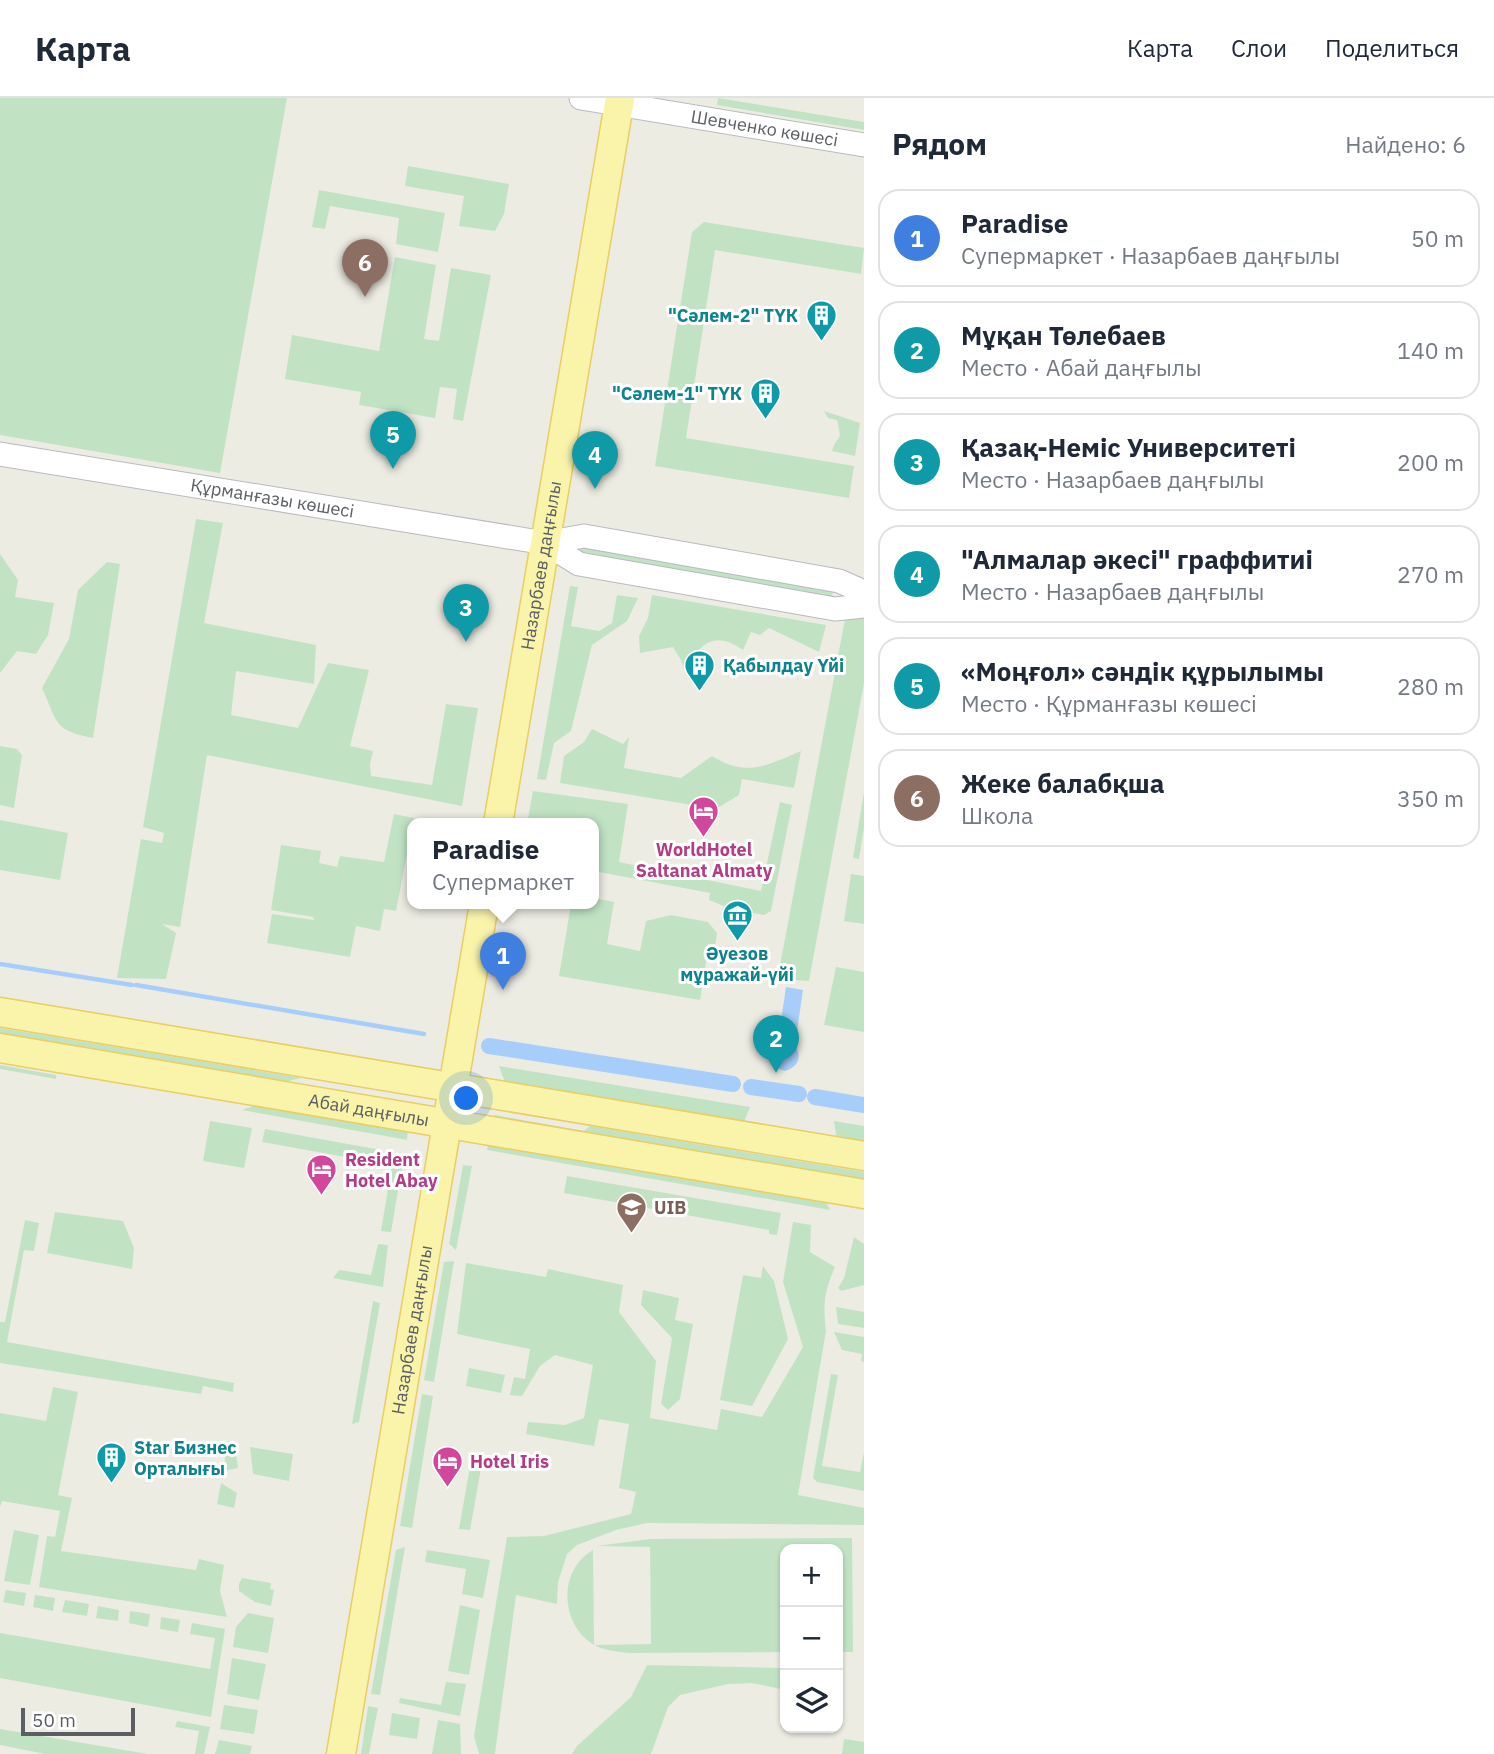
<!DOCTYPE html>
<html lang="ru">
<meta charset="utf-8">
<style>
body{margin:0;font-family:"IBM Plex Sans",sans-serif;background:#f6f6f7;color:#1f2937}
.controls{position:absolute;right:21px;bottom:21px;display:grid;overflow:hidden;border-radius:14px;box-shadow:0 2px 5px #0004}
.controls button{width:63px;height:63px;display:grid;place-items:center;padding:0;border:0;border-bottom:2px solid #e0e1e3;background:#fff;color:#1f2937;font:35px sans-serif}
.scale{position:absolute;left:21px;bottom:18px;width:114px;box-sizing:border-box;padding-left:7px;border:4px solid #5b5e63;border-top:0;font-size:19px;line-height:24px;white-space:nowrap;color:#5b5e63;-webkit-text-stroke:5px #fff;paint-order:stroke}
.you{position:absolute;left:467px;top:1001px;width:24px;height:24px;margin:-18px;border:5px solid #fff;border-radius:50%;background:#1a73e8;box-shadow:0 0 0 10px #1a73e833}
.badge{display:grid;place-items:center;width:46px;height:46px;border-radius:50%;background:#df5338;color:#fff;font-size:23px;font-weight:700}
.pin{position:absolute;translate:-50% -58px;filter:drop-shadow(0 2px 4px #0008)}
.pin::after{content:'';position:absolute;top:37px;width:24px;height:21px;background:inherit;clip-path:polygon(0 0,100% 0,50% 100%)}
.popup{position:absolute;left:407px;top:720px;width:192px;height:91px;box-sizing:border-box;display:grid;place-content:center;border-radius:14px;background:#fff;filter:drop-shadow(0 2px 5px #0005);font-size:23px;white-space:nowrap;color:#747a83}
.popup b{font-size:26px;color:#1f2937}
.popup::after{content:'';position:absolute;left:50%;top:100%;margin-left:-14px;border:14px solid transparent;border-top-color:#fff}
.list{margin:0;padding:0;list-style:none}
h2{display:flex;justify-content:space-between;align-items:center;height:91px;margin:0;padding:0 28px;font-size:30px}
h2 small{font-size:23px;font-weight:400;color:#747a83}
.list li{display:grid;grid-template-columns:46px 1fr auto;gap:21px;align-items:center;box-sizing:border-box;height:98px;margin:0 14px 14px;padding:0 14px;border:2px solid #e0e1e3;border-radius:21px}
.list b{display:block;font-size:26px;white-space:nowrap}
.list p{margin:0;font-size:23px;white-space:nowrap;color:#747a83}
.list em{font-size:23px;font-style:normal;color:#747a83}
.icon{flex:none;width:38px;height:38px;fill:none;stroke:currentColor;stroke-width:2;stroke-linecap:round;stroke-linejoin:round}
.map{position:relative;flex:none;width:864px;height:1656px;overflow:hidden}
header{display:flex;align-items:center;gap:42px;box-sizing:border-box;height:98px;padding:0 35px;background:#fff;border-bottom:2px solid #e0e1e3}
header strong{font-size:33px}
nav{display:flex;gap:38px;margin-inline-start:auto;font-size:24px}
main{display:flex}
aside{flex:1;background:#fff}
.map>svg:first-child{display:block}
.green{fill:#c1e3c4}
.water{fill:#a7cefa}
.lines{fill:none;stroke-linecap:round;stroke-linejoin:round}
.stream{stroke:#a7cefa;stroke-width:4.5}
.canal{stroke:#a7cefa;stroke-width:16}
.minor-casing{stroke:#b8babf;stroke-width:25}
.major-casing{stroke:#e9ce61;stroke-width:31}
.minor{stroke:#fff;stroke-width:23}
.major{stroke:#faf4ab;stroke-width:28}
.labels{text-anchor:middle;stroke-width:6;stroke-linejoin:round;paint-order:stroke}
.street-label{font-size:18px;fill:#5b5e63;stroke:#fff}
.culture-label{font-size:18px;font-weight:bold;fill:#0d838f;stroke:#fff;text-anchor:end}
.hotel-label{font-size:18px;font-weight:bold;fill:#b23c85;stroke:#fff;text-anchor:start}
.education-label{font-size:18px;font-weight:bold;fill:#785e54;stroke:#fff;text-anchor:start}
</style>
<header>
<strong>Карта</strong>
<nav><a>Карта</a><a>Слои</a><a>Поделиться</a></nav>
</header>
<main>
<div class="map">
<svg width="864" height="1656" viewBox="0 0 864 1656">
<rect width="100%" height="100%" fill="#edece3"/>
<path class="green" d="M 0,0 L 287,0 L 220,375 L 0,337 Z
M 718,0 L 864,24 L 864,32 L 717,7 Z
M 408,68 L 509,86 L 504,116 L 495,133 L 459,128 L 464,98 L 405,88 Z
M 319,92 L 445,115 L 438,154 L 396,146 L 399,120 L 330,108 L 325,131 L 312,129 Z
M 704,124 L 864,150 L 861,176 L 715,152 L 686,340 L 854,368 L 849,400 L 655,368 L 692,134 Z
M 395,159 L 436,167 L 424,241 L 439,243 L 451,170 L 491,177 L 463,323 L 453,321 L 457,291 L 440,289 L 435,320 L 359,307 L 361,294 L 285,281 L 292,237 L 379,253 Z
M 824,313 L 860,325 L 855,358 L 832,353 C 838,334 843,347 837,322 L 828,320 Z
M 196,421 L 223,425 L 204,525 L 316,547 L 314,586 L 236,573 L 231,617 L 298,630 L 328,565 L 369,572 L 350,648 L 373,653 L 370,666 L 371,678 L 432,687 L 446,606 L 478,610 L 462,708 L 207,657 L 180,829 L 162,826 L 176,835 L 166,881 L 117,880 L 141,741 L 162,745 L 164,735 L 143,729 Z
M 582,444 L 834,488 L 831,504 L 579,460 Z
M 0,456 L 18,482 L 15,499 L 54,505 L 48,537 L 36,556 L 17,553 L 0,575 Z
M 107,464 L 120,466 L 93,640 C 53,632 58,625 42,590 L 69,541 L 78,492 Z
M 570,488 L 578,489 L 571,528 L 599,533 L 612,525 L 617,497 L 638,500 L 627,523 L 592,547 L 571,633 L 554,645 L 546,682 L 537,681 Z
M 652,497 L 826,527 L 819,554 L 769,530 L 760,537 L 751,534 L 743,552 C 712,530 697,548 686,576 L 681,562 L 673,549 L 640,555 L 639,538 L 648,520 Z
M 864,520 L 864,585 L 809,883 L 792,882 L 778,878 L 845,521 Z
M 592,631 L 623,646 L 629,639 L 624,670 L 681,680 L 712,658 C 747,680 767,667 801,653 L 794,690 L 742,681 L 739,697 L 716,711 L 560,685 L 564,658 L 584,644 Z
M 0,648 L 17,651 L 22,657 L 14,710 L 0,707 Z
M 533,693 L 628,706 L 619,764 L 761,793 L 780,704 L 792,707 L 771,813 L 764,817 L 729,810 L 709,802 L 710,795 L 594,773 L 594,726 L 527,726 Z
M 864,694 L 864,729 L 859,761 L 853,760 Z
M 394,716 L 414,720 L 396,813 L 384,811 L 380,833 L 356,828 L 350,859 L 267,845 L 272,816 L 314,822 L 313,819 L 271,812 L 281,747 L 321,753 L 319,765 L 337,769 L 340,758 L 384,764 Z
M 0,722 L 68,735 L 60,782 L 0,772 Z
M 851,776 L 864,778 L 864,826 L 844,823 Z
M 594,800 L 614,804 L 607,846 L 640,853 L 646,823 L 671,817 L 708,824 L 717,835 L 714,855 L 707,858 L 700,902 L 559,878 L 571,806 L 594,806 Z
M 836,869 L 864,874 L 864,934 L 824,927 Z
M 0,930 L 301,980 L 272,987 L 0,941 Z
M 0,967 L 56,977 L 56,981 L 0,971 Z
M 499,968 L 750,1009 L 744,1024 L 505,984 Z
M 262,1005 L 408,1030 L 407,1042 L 242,1012 Z
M 494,1017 L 584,1033 L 590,1028 L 864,1074 L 864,1082 L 493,1021 Z
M 210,1023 L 252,1030 L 244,1070 L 203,1063 Z
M 834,1023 L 864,1028 L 864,1048 L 837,1043 Z
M 265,1031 L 381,1052 L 379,1065 L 262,1044 Z
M 489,1041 L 824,1100 L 830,1112 L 487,1052 Z
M 392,1067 L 402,1069 L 391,1134 L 381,1133 Z
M 463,1067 L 472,1068 L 456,1152 L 449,1146 Z
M 567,1078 L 781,1115 L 777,1137 L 769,1136 L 769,1132 L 564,1095 Z
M 55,1114 L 123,1123 L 134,1150 L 132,1171 L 47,1155 Z
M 25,1122 L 39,1125 L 34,1153 L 24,1152 L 7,1244 L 234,1285 L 233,1294 L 203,1288 L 201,1296 L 0,1265 L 0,1224 L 5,1224 Z
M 793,1124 L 811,1127 L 810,1154 L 835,1169 C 824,1194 823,1206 826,1233 L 798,1397 L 864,1410 L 864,1427 L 647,1425 L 616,1432 L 577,1447 L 567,1456 L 558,1484 L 557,1506 L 516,1497 L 495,1656 L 479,1656 L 474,1638 L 507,1439 L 544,1438 L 631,1416 L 636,1394 L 619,1390 L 629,1326 L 599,1321 L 594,1348 L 526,1336 L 528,1324 L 565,1327 L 584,1320 L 593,1267 L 555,1257 L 540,1268 L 522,1298 L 510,1297 L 514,1279 L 525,1281 L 530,1251 L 457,1236 L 466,1165 L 546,1179 L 548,1171 L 623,1187 L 619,1214 L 656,1263 L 650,1320 L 717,1332 L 721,1311 L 762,1319 L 803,1249 L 783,1184 Z
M 854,1139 L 864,1146 L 864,1187 L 841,1193 L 838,1190 L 844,1180 Z
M 378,1146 L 388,1147 L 383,1189 L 333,1180 L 339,1172 L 371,1177 Z
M 454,1163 L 434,1284 L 424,1282 L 444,1164 Z
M 763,1168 L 774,1183 L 788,1241 L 752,1308 L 720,1302 L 743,1177 L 761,1180 Z
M 643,1192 L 679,1200 L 675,1222 L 693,1226 L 680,1301 L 668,1312 L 661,1306 L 672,1240 L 641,1207 Z
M 373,1203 L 380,1205 L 359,1324 L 352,1326 Z
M 836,1209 L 864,1214 L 864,1230 L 838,1226 Z
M 834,1234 L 864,1239 L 864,1264 L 861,1263 L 862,1256 L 842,1252 Z
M 469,1270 L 505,1277 L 501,1295 L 466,1288 Z
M 831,1276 L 838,1277 L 822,1368 L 860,1374 L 864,1354 L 864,1393 L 817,1384 L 813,1380 Z
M 53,1289 L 78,1294 L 58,1397 L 72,1400 L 61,1453 L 196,1472 L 199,1461 L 224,1467 L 220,1493 L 227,1519 L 39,1489 L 47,1438 L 55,1439 L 60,1413 L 2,1403 L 0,1409 L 0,1315 L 46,1323 Z
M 422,1296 L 433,1298 L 412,1430 L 400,1428 Z
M 228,1343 L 234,1345 L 238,1370 L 223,1373 Z
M 250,1349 L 293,1356 L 289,1383 L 253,1376 Z
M 471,1363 L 482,1365 L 470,1432 L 459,1431 Z
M 221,1385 L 237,1395 L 234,1410 L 217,1406 Z
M 14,1432 L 39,1437 L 30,1487 L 4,1483 Z
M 852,1440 L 853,1554 L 838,1554 L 838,1451 L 785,1451 L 785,1554 L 628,1555 C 614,1553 598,1552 587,1542 C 559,1518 561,1470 593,1452 L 594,1547 L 651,1546 L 650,1449 L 597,1448 L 650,1441 Z
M 405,1449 L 380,1597 L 371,1596 L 396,1452 Z
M 427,1452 L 490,1462 L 483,1500 L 462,1496 L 466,1471 L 425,1464 Z
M 242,1480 L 271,1485 L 270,1491 L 274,1492 L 271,1508 L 255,1504 L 239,1493 L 239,1486 Z
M 6,1492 L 26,1495 L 24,1508 L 3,1504 Z
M 35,1497 L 55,1500 L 53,1513 L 33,1509 Z
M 65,1502 L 89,1506 L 87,1518 L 62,1514 Z
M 460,1507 L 480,1512 L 469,1577 L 448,1573 Z
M 98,1508 L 119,1512 L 118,1523 L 96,1520 Z
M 130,1513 L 150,1516 L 148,1529 L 129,1525 Z
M 248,1515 L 274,1520 L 268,1555 L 233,1549 L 236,1529 Z
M 161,1519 L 180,1522 L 178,1534 L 160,1531 Z
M 192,1525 L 225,1531 L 211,1619 L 0,1580 L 0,1535 L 210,1571 L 215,1540 L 190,1536 Z
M 232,1560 L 266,1566 L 259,1602 L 227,1596 Z
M 647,1567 L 785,1570 L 785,1592 L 752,1585 L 728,1586 L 680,1597 L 668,1609 L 651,1656 L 572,1656 L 577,1648 L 631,1599 Z
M 446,1584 L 466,1586 L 460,1618 L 399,1605 L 400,1600 L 441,1607 Z
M 224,1607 L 258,1612 L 254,1636 L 220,1631 Z
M 368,1608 L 378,1610 L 369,1656 L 361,1656 Z
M 392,1615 L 420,1620 L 417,1641 L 389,1637 Z
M 438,1622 L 460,1626 L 461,1656 L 432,1656 Z
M 177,1623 L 210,1629 L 204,1656 L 195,1656 L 199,1633 L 175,1629 Z
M 0,1631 L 148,1656 L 45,1656 L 0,1647 Z
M 844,1641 L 864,1644 L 864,1656 L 842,1656 Z
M 219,1642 L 252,1648 L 250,1656 L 215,1656 Z"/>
<path class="water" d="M 786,889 L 803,892 L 795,947 C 802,958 799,969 785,973 L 773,968 L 769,958 L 772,948 L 778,943 Z"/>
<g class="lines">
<path class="stream" d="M 0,866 L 132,887
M 136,887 L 424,936"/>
<path class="canal" d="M 489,948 L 733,986
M 751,989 L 799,996
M 815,999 L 864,1007"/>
<defs>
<g id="minor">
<path id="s1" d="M 581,0 L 864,47"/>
<path id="s2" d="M 0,356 L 545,445 L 584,438 L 839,483 L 864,494"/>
<path d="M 545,445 L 579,466 L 835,511 L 864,508"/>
</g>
<g id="major">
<path id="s3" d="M 498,726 L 620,0"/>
<path d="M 0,914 L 864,1058"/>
<path id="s4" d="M 0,950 L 864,1096"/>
<path id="s5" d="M 341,1656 L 484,806"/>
</g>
</defs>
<use href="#minor" class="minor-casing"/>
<use href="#major" class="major-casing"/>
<use href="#minor" class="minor"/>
<use href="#major" class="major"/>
</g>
<defs>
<symbol id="building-pin" viewBox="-11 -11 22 30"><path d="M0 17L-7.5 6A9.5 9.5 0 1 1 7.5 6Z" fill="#0f9aa8" stroke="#fff"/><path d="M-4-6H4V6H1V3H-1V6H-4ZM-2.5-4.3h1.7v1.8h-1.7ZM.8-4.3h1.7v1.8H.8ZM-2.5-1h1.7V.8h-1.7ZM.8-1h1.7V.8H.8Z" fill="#fff"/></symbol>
<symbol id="hotel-pin" viewBox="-11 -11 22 30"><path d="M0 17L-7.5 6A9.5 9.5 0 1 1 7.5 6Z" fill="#d1479c" stroke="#fff"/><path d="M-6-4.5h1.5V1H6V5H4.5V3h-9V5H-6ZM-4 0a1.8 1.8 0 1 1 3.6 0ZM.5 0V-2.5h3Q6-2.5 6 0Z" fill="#fff"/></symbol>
<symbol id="museum-pin" viewBox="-11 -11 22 30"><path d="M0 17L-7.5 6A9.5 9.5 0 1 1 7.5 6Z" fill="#0f9aa8" stroke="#fff"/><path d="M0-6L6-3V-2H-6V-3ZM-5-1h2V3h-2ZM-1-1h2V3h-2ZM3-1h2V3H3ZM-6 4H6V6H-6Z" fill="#fff"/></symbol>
<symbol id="university-pin" viewBox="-11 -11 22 30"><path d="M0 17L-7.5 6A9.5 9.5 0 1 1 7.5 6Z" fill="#8d6e63" stroke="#fff"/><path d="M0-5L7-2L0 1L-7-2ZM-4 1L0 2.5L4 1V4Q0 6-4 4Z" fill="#fff"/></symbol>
</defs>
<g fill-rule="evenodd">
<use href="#building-pin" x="804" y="200" width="35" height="47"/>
<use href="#building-pin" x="748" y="278" width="35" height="47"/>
<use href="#building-pin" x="682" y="550" width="35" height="47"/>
<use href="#hotel-pin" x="686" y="696" width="35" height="47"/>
<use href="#museum-pin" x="720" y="800" width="35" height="47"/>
<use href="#hotel-pin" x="304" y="1054" width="35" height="47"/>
<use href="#university-pin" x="614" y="1092" width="35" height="47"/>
<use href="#building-pin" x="94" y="1342" width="35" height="47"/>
<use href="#hotel-pin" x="430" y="1346" width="35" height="47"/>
</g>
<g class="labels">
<g class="street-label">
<text dy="6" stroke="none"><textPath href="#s1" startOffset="186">Шевченко көшесі</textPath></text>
<text dy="6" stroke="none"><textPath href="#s2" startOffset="276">Құрманғазы көшесі</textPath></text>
<text dy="6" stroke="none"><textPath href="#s3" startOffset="262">Назарбаев даңғылы</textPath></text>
<text dy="6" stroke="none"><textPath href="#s4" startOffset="374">Абай даңғылы</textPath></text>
<text dy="6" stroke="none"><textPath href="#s5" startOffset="430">Назарбаев даңғылы</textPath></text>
</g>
<g class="culture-label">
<text x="798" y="224">"Сәлем-2" ТҮК</text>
<text x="742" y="302">"Сәлем-1" ТҮК</text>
<text x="723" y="574" text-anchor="start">Қабылдау Үйі</text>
<text x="737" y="862" text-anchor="middle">Әуезов<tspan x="737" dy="21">мұражай-үйі</tspan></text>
<text x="134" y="1356" text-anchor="start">Star Бизнес<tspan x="134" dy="21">Орталығы</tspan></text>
</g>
<g class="hotel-label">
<text x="704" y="758" text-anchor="middle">WorldHotel<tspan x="704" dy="21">Saltanat Almaty</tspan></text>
<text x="345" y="1068">Resident<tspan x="345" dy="21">Hotel Abay</tspan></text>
<text x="470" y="1370">Hotel Iris</text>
</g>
<g class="education-label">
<text x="654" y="1116">UIB</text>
</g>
</g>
</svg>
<div class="controls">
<button>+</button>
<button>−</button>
<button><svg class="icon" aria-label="layers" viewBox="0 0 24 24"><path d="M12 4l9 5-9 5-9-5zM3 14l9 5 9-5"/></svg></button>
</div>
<div class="scale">50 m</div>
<div class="you"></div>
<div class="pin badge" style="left:503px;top:892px;background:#3f7fe0">1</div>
<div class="popup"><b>Paradise</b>Супермаркет</div>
<div class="pin badge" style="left:776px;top:975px;background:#0f9aa8">2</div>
<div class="pin badge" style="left:466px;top:544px;background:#0f9aa8">3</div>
<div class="pin badge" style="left:595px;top:391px;background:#0f9aa8">4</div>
<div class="pin badge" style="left:393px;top:371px;background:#0f9aa8">5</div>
<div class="pin badge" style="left:365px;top:199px;background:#8d6e63">6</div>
</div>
<aside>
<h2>Рядом<small>Найдено: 6</small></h2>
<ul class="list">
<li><span class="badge" style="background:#3f7fe0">1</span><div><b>Paradise</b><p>Супермаркет · Назарбаев даңғылы</p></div><em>50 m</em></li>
<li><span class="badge" style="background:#0f9aa8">2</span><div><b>Мұқан Төлебаев</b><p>Место · Абай даңғылы</p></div><em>140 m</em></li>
<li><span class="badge" style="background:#0f9aa8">3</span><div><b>Қазақ-Неміс Университеті</b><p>Место · Назарбаев даңғылы</p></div><em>200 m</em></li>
<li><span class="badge" style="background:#0f9aa8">4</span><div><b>&quot;Алмалар әкесі&quot; граффитиі</b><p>Место · Назарбаев даңғылы</p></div><em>270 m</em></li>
<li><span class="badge" style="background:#0f9aa8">5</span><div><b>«Моңғол» сәндік құрылымы</b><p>Место · Құрманғазы көшесі</p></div><em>280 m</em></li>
<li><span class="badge" style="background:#8d6e63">6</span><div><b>Жеке балабқша</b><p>Школа</p></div><em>350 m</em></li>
</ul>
</aside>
</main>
